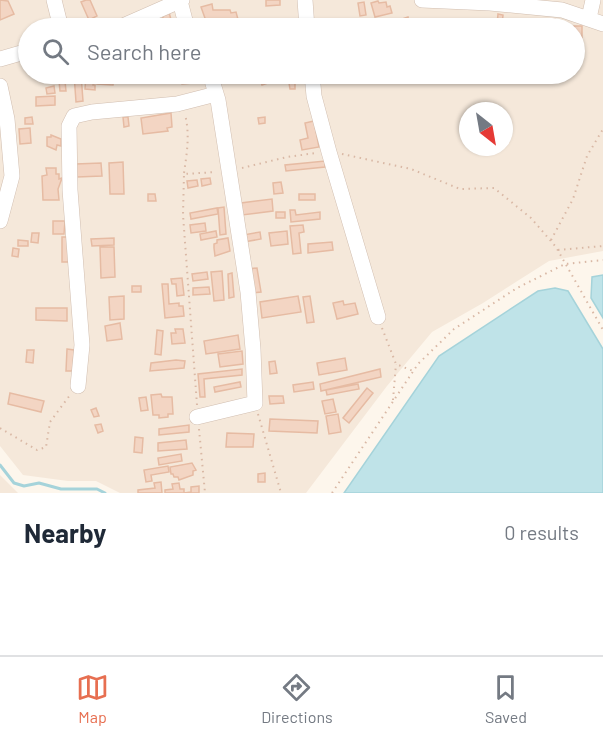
<!DOCTYPE html>
<style>
body{margin:0;font-family:Barlow,sans-serif;background:#f2f2f3;color:#1f2937}
.compass{position:absolute;left:459px;top:102px;width:54px;height:54px;border-radius:50%;background:#fff;box-shadow:0 2px 4px #0004;rotate:149deg}
.list{margin:0;padding:0;list-style:none}
h2{display:flex;justify-content:space-between;align-items:center;height:78px;margin:0;padding:0 24px;font-size:26px}
h2 small{font-size:20px;font-weight:400;color:#747a83}
.icon{flex:none;width:33px;height:33px;fill:none;stroke:currentColor;stroke-width:2;stroke-linecap:round;stroke-linejoin:round}
.map{position:relative;flex:none;width:603px;height:493px;overflow:hidden}
.search{position:absolute;background:#fff;box-shadow:0 2px 4px #0004;left:18px;right:18px;top:18px;height:66px;display:flex;align-items:center;gap:15px;box-sizing:border-box;padding:0 21px;border-radius:33px;color:#747a83;font-size:22px}
.sheet{height:162px;background:#fff}
nav{display:flex;justify-content:space-around;align-items:center;box-sizing:border-box;height:84px;border-top:2px solid #e0e1e3;background:#fff;font-size:16px;color:#747a83}
nav a{display:grid;justify-items:center;gap:3px}
nav .on{color:#e76f51}
.map>svg:first-child{display:block}
.residential{fill:#f5e8da;fill-rule:evenodd}
.water{fill:#bfe3e8;stroke:#a5d3da;stroke-width:1.5}
.lines{fill:none;stroke-linecap:round;stroke-linejoin:round}
.stream{stroke:#a5d3da;stroke-width:3}
.building{fill:#f3d5c3;stroke:#e6bba3;stroke-width:1.5}
.minor-casing{stroke:#d1beb0;stroke-width:16}
.path{stroke:#d9b8a5;stroke-width:2;stroke-dasharray:1.5 4.5;stroke-linecap:butt}
.minor{stroke:#fff;stroke-width:15}
</style>
<div class="map">
<svg width="603" height="493" viewBox="0 0 603 493">
<rect width="100%" height="100%" fill="#fdf6ec"/>
<path class="residential" d="M 0,0 L 603,0 L 603,251 L 549,261 L 483,303 L 432,332 L 387,386 L 306,493 L 120,493 L 96,481 L 68,481 L 23,475 L 0,446 ZM 28,28 L 574,28 L 574,74 L 28,74 ZM 468,111 L 504,111 L 504,147 L 468,147 Z
M 0,475 L 18,493 L 0,493 Z"/>
<path class="water" d="M 603,275 L 603,318 L 591,298 L 592,277 Z
M 555,288 L 568,291 L 603,349 L 603,493 L 344,493 L 439,356 L 538,291 Z"/>
<g class="lines">
<path class="stream" d="M 0,465 L 14,483 L 24,486 L 39,483 L 61,489 L 97,489 L 105,493"/>
</g>
<path class="building" d="M 0,0 L 8,1 L 14,14 L 0,20 Z
M 86,0 L 90,0 L 97,16 L 89,20 L 81,2 Z
M 266,0 L 280,0 L 280,5 L 266,6 Z
M 378,1 L 379,3 L 386,2 L 387,7 L 390,6 L 392,13 L 375,17 L 371,3 Z
M 364,2 L 366,15 L 360,16 L 358,3 Z
M 212,4 L 213,10 L 230,10 L 231,13 L 236,12 L 239,23 L 219,28 L 206,21 L 201,7 Z
M 169,12 L 172,24 L 165,26 L 162,14 Z
M 498,14 L 503,15 L 502,25 L 497,25 Z
M 408,17 L 410,28 L 404,28 L 402,19 Z
M 547,19 L 555,19 L 555,28 L 536,28 L 536,22 L 542,22 L 542,20 L 547,20 Z
M 397,20 L 399,28 L 384,28 L 383,23 Z
M 525,20 L 527,28 L 522,28 L 521,21 Z
M 574,26 L 582,26 L 582,38 L 576,38 L 574,40 Z
M 58,74 L 73,74 L 73,78 L 58,78 Z
M 74,74 L 81,74 L 83,101 L 76,102 Z
M 86,74 L 94,74 L 93,85 L 95,85 L 95,90 L 85,89 Z
M 99,74 L 113,74 L 112,77 L 114,77 L 113,85 L 97,84 Z
M 258,74 L 294,74 L 262,85 Z
M 193,77 L 193,83 L 182,84 L 181,78 Z
M 59,81 L 65,81 L 66,91 L 60,91 Z
M 295,82 L 295,89 L 290,89 L 289,83 Z
M 54,86 L 55,93 L 47,94 L 46,88 Z
M 55,96 L 55,105 L 36,106 L 36,97 Z
M 171,113 L 172,127 L 167,128 L 168,131 L 143,134 L 141,118 Z
M 32,117 L 33,124 L 25,124 L 25,118 Z
M 123,117 L 128,117 L 129,126 L 124,127 Z
M 265,117 L 265,123 L 259,124 L 258,118 Z
M 314,121 L 319,147 L 302,150 L 300,140 L 308,138 L 305,123 Z
M 30,128 L 31,143 L 20,144 L 19,129 Z
M 51,135 L 61,139 L 61,146 L 57,145 L 56,150 L 47,146 L 47,137 L 51,137 Z
M 325,161 L 325,167 L 286,171 L 285,165 Z
M 123,162 L 124,194 L 110,194 L 109,163 Z
M 101,163 L 102,176 L 77,177 L 76,164 Z
M 46,168 L 56,168 L 56,174 L 59,174 L 59,179 L 62,178 L 58,189 L 59,200 L 43,200 L 42,176 L 47,175 Z
M 210,178 L 211,184 L 202,186 L 201,179 Z
M 197,180 L 198,186 L 188,188 L 187,181 Z
M 281,182 L 283,193 L 274,194 L 273,183 Z
M 148,194 L 155,194 L 156,201 L 148,201 Z
M 299,194 L 315,194 L 315,200 L 299,200 Z
M 272,199 L 273,211 L 242,215 L 241,203 Z
M 224,207 L 226,234 L 220,235 L 218,208 Z
M 217,208 L 218,214 L 191,219 L 190,213 Z
M 290,210 L 295,210 L 296,215 L 320,212 L 320,219 L 291,222 Z
M 276,212 L 285,212 L 285,218 L 276,218 Z
M 53,221 L 65,221 L 64,234 L 53,234 Z
M 205,223 L 206,231 L 191,233 L 190,225 Z
M 303,225 L 304,232 L 299,233 L 301,253 L 293,254 L 290,226 Z
M 216,231 L 217,237 L 201,240 L 200,234 Z
M 287,231 L 288,244 L 271,246 L 269,233 Z
M 260,232 L 261,239 L 244,242 L 243,235 Z
M 32,233 L 39,233 L 38,243 L 31,242 Z
M 62,237 L 68,237 L 69,262 L 62,262 Z
M 114,238 L 114,245 L 92,246 L 91,239 Z
M 228,238 L 230,251 L 215,256 L 214,248 L 214,244 L 217,243 L 217,240 Z
M 18,240 L 28,241 L 28,246 L 18,246 Z
M 332,242 L 333,250 L 308,253 L 308,244 Z
M 100,247 L 114,247 L 115,277 L 101,278 Z
M 13,248 L 19,249 L 18,257 L 12,256 Z
M 257,268 L 261,292 L 251,293 L 248,269 Z
M 222,271 L 224,300 L 214,301 L 211,272 Z
M 207,272 L 208,279 L 193,281 L 192,274 Z
M 232,273 L 234,297 L 229,298 L 228,274 Z
M 182,278 L 184,295 L 177,296 L 176,284 L 172,284 L 171,279 Z
M 162,284 L 168,284 L 169,304 L 179,303 L 179,306 L 183,306 L 184,316 L 165,318 Z
M 132,286 L 141,286 L 141,292 L 132,292 Z
M 209,287 L 210,294 L 193,295 L 193,288 Z
M 124,296 L 124,319 L 110,320 L 109,297 Z
M 298,296 L 301,312 L 262,318 L 260,302 Z
M 310,296 L 314,322 L 307,323 L 303,297 Z
M 343,301 L 344,305 L 355,303 L 358,314 L 337,319 L 333,303 Z
M 36,308 L 67,308 L 67,321 L 36,320 Z
M 120,323 L 122,339 L 107,341 L 105,326 Z
M 175,329 L 183,329 L 185,343 L 172,344 L 171,333 L 176,333 Z
M 157,330 L 163,331 L 161,355 L 155,354 Z
M 238,335 L 240,349 L 206,354 L 204,341 Z
M 67,349 L 74,350 L 73,371 L 66,371 Z
M 27,350 L 34,350 L 33,363 L 26,362 Z
M 242,351 L 243,364 L 220,367 L 218,354 Z
M 345,358 L 347,370 L 319,375 L 317,363 Z
M 176,360 L 185,361 L 184,368 L 150,371 L 151,363 Z
M 275,361 L 277,373 L 270,374 L 269,362 Z
M 242,369 L 242,375 L 204,379 L 205,397 L 200,397 L 198,374 Z
M 380,369 L 381,377 L 321,391 L 320,384 Z
M 240,382 L 241,387 L 215,392 L 214,387 Z
M 313,382 L 314,389 L 294,392 L 293,385 Z
M 358,384 L 359,389 L 327,395 L 326,390 Z
M 367,388 L 373,393 L 349,423 L 343,418 Z
M 10,393 L 44,401 L 41,412 L 8,404 Z
M 161,394 L 162,397 L 172,397 L 173,414 L 168,414 L 168,417 L 159,418 L 159,415 L 153,415 L 151,395 Z
M 269,396 L 283,396 L 284,403 L 270,404 Z
M 146,397 L 148,410 L 141,411 L 139,398 Z
M 333,399 L 336,412 L 325,414 L 322,401 Z
M 96,408 L 99,416 L 94,417 L 91,410 Z
M 338,414 L 341,432 L 329,434 L 326,416 Z
M 270,419 L 318,421 L 317,433 L 269,431 Z
M 101,424 L 103,431 L 98,433 L 95,425 Z
M 189,425 L 189,432 L 159,435 L 159,429 Z
M 227,433 L 254,434 L 253,447 L 226,447 Z
M 135,437 L 143,438 L 142,453 L 134,452 Z
M 186,440 L 187,449 L 158,451 L 158,443 Z
M 181,454 L 182,461 L 159,465 L 158,458 Z
M 192,463 L 196,470 L 193,471 L 193,475 L 179,480 L 178,477 L 174,477 L 173,474 L 171,474 L 170,467 Z
M 168,466 L 169,472 L 151,475 L 152,481 L 146,482 L 144,470 Z
M 265,473 L 265,482 L 258,482 L 258,474 Z
M 161,482 L 162,493 L 138,493 L 138,490 L 155,488 L 154,483 Z
M 179,483 L 180,489 L 184,489 L 184,493 L 191,492 L 191,487 L 199,486 L 199,493 L 165,493 L 165,490 L 173,489 L 172,484 Z"/>
<g class="lines">
<defs>
<path id="minor" d="M 54,0 L 61,28
M 305,0 L 307,28
M 422,0 L 490,3 L 562,10 L 603,24
M 180,1 L 187,28
M 589,18 L 593,0
M 118,28 L 182,0
M 0,59 L 28,51
M 312,74 L 314,96 L 329,152 L 378,317
M 0,86 L 7,119 L 12,176 L 0,221
M 78,386 L 82,345 L 70,190 L 69,126 L 74,116 L 92,112 L 177,104 L 216,94
M 197,417 L 255,403 L 253,349 L 248,292 L 218,100 L 210,74"/>
</defs>
<use href="#minor" class="minor-casing"/>
<path class="path" d="M 358,28 L 373,26
M 342,154 L 411,169 L 460,189 L 494,188 L 531,218 L 556,247 L 603,330
M 242,168 L 287,157 L 316,153
M 184,173 C 187,152 190,135 185,114
M 551,240 L 573,199 L 587,156 L 603,129
M 558,250 L 603,246
M 382,328 L 396,364 L 413,371
M 393,400 L 396,364
M 197,405 L 183,215 L 184,174 L 216,172
M 258,414 L 281,493
M 0,428 L 37,450 L 46,447 L 50,422 L 70,395
M 199,429 L 205,493
M 332,493 L 418,364 L 454,329 L 517,288 L 565,264 L 603,260"/>
<use href="#minor" class="minor"/>
</g>
</svg>
<svg class="compass" viewBox="-18 -18 36 36"><path d="M0-13l5 13h-10z" fill="#e53935"/><path d="M0 13l5-13h-10z" fill="#747a83"/></svg>
<div class="search"><svg class="icon" aria-label="search" viewBox="0 0 24 24"><circle cx="10" cy="10" r="6"/><path d="M15 15l6 6"/></svg>Search here</div>
</div>
<section class="sheet">
<h2>Nearby<small>0 results</small></h2>
<ul class="list">
</ul>
</section>
<nav>
<a class="on"><svg class="icon" aria-label="map" viewBox="0 0 24 24"><path d="M3 6l6-2 6 2 6-2v14l-6 2-6-2-6 2zM9 4v14M15 6v14"/></svg>Map</a>
<a><svg class="icon" aria-label="directions" viewBox="0 0 24 24"><path d="M12 3l9 9-9 9-9-9zM9 14v-3h6M13 9l2 2-2 2"/></svg>Directions</a>
<a><svg class="icon" aria-label="saved" viewBox="0 0 24 24"><path d="M7 4h10v16l-5-4-5 4z"/></svg>Saved</a>
</nav>
